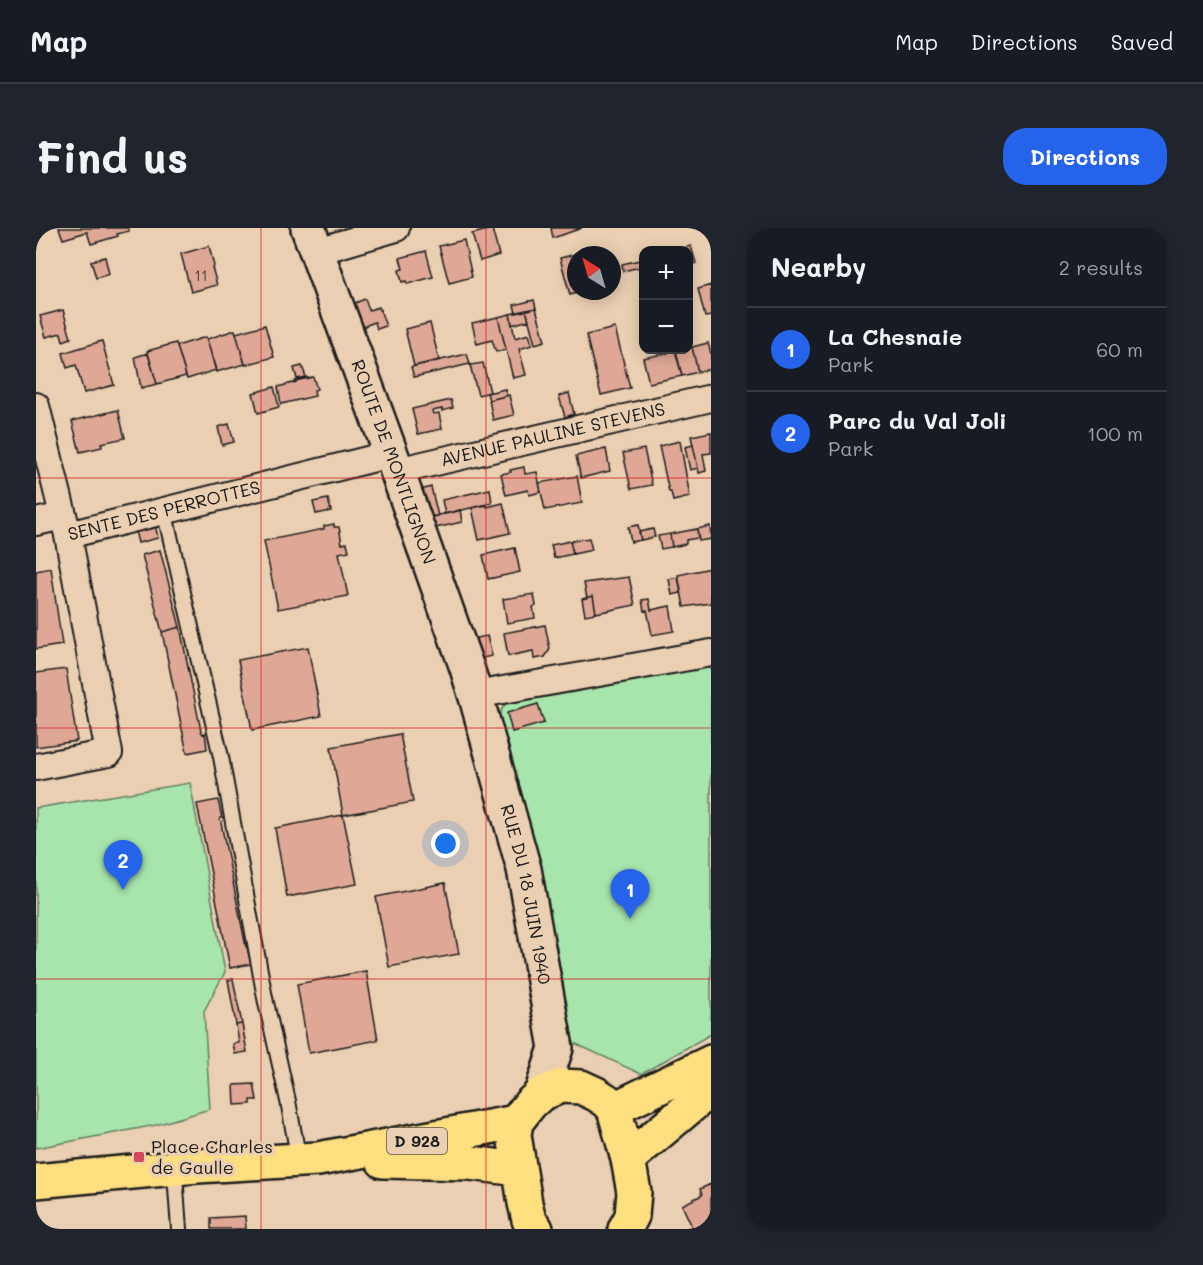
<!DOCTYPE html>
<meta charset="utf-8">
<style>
body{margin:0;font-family:Mali,sans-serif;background:#20242c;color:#f1f3f6}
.controls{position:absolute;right:18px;top:18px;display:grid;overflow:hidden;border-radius:12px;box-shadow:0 3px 15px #0003}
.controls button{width:54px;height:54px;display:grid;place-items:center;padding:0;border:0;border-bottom:2px solid #363941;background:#171b24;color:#f1f3f6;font:30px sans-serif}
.compass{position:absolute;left:531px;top:18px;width:54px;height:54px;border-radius:50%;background:#171b24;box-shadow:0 3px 15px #0003;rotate:323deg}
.you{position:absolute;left:410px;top:616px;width:21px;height:21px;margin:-15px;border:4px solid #fff;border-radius:50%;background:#1a73e8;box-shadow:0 0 0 9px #1a73e833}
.badge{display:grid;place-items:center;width:39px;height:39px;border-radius:50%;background:#2563eb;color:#fff;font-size:20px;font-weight:700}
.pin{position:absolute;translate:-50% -50px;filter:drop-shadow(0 2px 3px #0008)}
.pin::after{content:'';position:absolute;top:32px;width:21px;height:18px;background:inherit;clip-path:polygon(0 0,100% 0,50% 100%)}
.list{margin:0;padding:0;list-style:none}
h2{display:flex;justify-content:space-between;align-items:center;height:78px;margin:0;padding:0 24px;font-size:26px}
h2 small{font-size:20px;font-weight:400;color:#9ea1a6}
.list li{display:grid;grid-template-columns:39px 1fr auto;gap:18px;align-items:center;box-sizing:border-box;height:84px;padding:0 24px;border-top:2px solid #363941}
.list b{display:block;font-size:22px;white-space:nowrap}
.list p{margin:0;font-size:20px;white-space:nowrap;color:#9ea1a6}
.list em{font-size:20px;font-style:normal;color:#9ea1a6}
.map{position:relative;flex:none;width:675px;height:1001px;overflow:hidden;border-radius:24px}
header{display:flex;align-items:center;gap:36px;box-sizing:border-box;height:84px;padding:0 30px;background:#171b24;border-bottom:2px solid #363941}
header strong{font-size:28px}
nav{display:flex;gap:33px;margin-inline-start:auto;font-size:21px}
.intro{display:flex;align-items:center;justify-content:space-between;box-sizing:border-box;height:144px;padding:0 36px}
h1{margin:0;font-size:42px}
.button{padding:15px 27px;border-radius:24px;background:#2563eb;color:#fff;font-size:21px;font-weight:700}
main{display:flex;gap:36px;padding:0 36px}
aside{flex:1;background:#171b24;border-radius:24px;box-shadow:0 3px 15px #0003}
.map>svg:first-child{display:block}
.green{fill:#a7e5ac;stroke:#628064;stroke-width:1.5}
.building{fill:#dfa896;stroke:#1c1c1c;stroke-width:1.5}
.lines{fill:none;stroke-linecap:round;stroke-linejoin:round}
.lane-casing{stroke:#1c1c1c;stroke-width:18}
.street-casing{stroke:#1c1c1c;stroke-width:30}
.secondary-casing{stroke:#1c1c1c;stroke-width:38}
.primary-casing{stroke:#1c1c1c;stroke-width:38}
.lane{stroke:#ebcfb2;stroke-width:14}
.street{stroke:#ebcfb2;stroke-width:26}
.secondary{stroke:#ebcfb2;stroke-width:33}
.primary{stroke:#fedf80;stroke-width:33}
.grid{fill:none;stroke:#d62828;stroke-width:1.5;stroke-opacity:0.55}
.poi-dot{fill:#d1495b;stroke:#ebcfb2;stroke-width:2}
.labels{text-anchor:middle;stroke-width:6;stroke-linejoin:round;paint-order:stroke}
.number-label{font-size:15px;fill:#4d3f3a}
.shield{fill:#ebcfb2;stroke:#5a5249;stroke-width:1.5}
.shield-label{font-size:16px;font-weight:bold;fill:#1c1c1c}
.street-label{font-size:18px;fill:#1c1c1c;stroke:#ebcfb2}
.poi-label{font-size:18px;fill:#1c1c1c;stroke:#ebcfb2;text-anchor:start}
</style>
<header>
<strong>Map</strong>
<nav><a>Map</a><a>Directions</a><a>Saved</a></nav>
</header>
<div class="intro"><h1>Find us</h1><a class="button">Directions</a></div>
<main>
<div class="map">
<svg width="675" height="1001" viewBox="0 0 675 1001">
<rect width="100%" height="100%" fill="#ebcfb2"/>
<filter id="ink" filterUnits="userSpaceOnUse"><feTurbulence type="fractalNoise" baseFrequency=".0167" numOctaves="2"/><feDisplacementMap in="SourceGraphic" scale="12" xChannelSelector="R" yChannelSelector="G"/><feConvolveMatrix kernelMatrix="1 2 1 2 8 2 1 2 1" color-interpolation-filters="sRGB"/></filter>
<g filter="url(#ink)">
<path class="green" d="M 675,438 L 675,806 L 605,846 L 536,814 L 526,750 L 501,632 L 461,489 L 470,475 Z
M 154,555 L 189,744 L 168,783 L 174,881 L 120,897 L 0,920 L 0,580 Z"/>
<path class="building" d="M 23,0 L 92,0 L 93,3 L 81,6 L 82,8 L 55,16 L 51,4 L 27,11 Z
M 515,0 L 546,0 L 517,10 Z
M 456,1 L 463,27 L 444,33 L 436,6 Z
M 428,12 L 436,49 L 413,55 L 403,18 Z
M 173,18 L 178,38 L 176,39 L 181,57 L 155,64 L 145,26 Z
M 655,18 L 660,35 L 656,37 L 655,33 L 652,33 L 652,22 L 648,22 L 648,20 Z
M 390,23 L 397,49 L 371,56 L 370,53 L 366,54 L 363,42 L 367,41 L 364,30 Z
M 552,23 L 553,27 L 540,27 L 540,63 L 547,63 L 534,67 L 524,30 Z
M 69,29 L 73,46 L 60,50 L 55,33 Z
M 608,31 L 608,38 L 587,43 L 586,36 Z
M 675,57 L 675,88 L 669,89 L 662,61 Z
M 329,71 L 333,82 L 343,79 L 350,98 L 341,101 L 339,94 L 323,100 L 314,77 Z
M 498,72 L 500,80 L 480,85 L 478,77 Z
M 500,80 L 509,113 L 499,116 L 490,82 Z
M 27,82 L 35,110 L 27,113 L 25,105 L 10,109 L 4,88 Z
M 490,82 L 493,92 L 476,97 L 474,86 Z
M 474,86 L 479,110 L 493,106 L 496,117 L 483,121 L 490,147 L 477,150 L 462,89 Z
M 462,89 L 470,122 L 460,124 L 456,112 L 441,116 L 436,95 Z
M 394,95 L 403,132 L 378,138 L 369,101 Z
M 229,97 L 238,129 L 209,137 L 200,105 Z
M 579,100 L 594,160 L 565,167 L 550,107 Z
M 199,102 L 209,136 L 180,144 L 171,111 Z
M 170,109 L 180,142 L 151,151 L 141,118 Z
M 66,113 L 78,157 L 48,165 L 40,137 L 31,140 L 27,125 Z
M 140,115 L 150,148 L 121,156 L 111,123 Z
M 672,115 L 675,126 L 675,141 L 662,144 L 656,119 Z
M 656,119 L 662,144 L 646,148 L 640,123 L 652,122 L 652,120 Z
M 631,122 L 639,122 L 646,148 L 613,155 L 607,130 L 632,125 Z
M 112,125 L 121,156 L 105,160 L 99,129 Z
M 431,126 L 434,136 L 378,149 L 375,139 Z
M 447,135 L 454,164 L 442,167 L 434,137 Z
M 266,138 L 270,149 L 261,151 L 258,140 Z
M 277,149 L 281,161 L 278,162 L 279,168 L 245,176 L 242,159 L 260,154 L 259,153 Z
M 238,159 L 243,179 L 222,185 L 217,165 Z
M 469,161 L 470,168 L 453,172 L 451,165 Z
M 533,165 L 538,186 L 529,189 L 523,168 Z
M 473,167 L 478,187 L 457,192 L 453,172 Z
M 415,172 L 417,180 L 406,183 L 406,181 L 396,183 L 397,186 L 403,185 L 406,201 L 382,206 L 376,181 Z
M 82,182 L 89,210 L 65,215 L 66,219 L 44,224 L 36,193 Z
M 193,196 L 198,214 L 186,217 L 182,199 Z
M 675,204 L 675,225 L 667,226 L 670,243 L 663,245 L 655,208 Z
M 644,213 L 654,269 L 637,273 L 635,264 L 633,264 L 623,218 Z
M 657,217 L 662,240 L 654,242 L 649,219 Z
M 570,221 L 574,243 L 545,250 L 540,228 Z
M 608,221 L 616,257 L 595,261 L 587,225 Z
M 488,239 L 489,246 L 501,244 L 505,264 L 493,267 L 492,262 L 470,267 L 465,246 L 475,244 L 474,242 Z
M 541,248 L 546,275 L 509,282 L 503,255 Z
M 395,259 L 402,288 L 391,290 L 382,263 Z
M 454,261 L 456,275 L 409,286 L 406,272 Z
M 292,271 L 295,283 L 280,286 L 277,274 Z
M 467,275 L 474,305 L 443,312 L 436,280 L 451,277 L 451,279 Z
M 424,282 L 426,294 L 395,301 L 391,290 Z
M 118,292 L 122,310 L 102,315 L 98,298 Z
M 298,296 L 298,299 L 303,299 L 306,316 L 311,315 L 313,323 L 303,325 L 312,368 L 242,381 L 228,313 L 288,301 L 288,298 Z
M 602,297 L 605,312 L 595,314 L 592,299 Z
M 674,298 L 675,311 L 663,313 L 661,301 Z
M 617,301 L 619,309 L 605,312 L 603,304 Z
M 661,301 L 662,310 L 650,312 L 650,316 L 636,319 L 634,306 Z
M 634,306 L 636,319 L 625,321 L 622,308 Z
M 553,310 L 556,322 L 537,326 L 534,313 Z
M 534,313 L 537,326 L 518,330 L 515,317 Z
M 479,320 L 484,344 L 452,351 L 447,327 Z
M 124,322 L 144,399 L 126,404 L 106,327 Z
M 15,340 L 26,417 L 0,421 L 0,343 Z
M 675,340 L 675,375 L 648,379 L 642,347 Z
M 593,349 L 599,377 L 560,385 L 557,368 L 551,370 L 548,355 Z
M 642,349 L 645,365 L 636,367 L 633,351 Z
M 498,366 L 500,378 L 497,379 L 499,390 L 471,395 L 467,371 Z
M 557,368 L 560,385 L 549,387 L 546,371 Z
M 613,371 L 615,382 L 634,378 L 638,403 L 616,407 L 611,382 L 608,383 L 606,372 Z
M 509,397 L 514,421 L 509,429 L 498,431 L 497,423 L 472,428 L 468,405 Z
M 144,399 L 165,503 L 167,506 L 169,505 L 171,521 L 151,525 L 126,404 Z
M 451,408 L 456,428 L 442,431 L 435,411 Z
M 272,419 L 285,488 L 216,502 L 202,432 Z
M 30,441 L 41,513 L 0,519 L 0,445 Z
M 502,476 L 508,495 L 476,504 L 471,485 Z
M 364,506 L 377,574 L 307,587 L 295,519 Z
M 182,572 L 186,590 L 184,590 L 210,719 L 211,719 L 215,736 L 194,740 L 161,576 Z
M 307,587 L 321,656 L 251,669 L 239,600 Z
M 409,655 L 423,726 L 353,739 L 340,669 Z
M 330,743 L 342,812 L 273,825 L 261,756 Z
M 197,751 L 206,796 L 200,797 L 192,752 Z
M 206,796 L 211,824 L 199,826 L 197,816 L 203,815 L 200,797 Z
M 218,856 L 221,872 L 215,872 L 215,876 L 199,877 L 198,857 Z
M 675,956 L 675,995 L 662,1001 L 657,1001 L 646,977 L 666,967 L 664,961 Z
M 209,988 L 210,1001 L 175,1001 L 175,990 Z"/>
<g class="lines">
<defs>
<path id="lane" d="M 128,282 L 185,529 L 229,770 L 252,873 L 263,933
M 137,940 L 140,960 L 143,1001"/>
<g id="street">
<path d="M 282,23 L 360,0"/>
<path id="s1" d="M 0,178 L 32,307 L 355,226"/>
<path id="s2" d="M 361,243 L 675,170"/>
<path d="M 0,294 L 27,288"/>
<path d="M 440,469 L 456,464 L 675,425"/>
<path d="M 0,539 L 73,525 L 32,307"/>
</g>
<g id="secondary">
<path id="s3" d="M 272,0 L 355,226 L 431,440 L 440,469 L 488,641 L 520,820 L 505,866"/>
</g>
<path id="primary" d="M 578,881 L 675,834
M 592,931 L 675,861
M 347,933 L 434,935 L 483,941
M 0,953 L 161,938 L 282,931 L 480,894
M 500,1001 L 493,992 L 489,975 L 478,907 L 480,894 L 494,876 L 505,866 L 525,858 L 545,859 L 560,866 L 571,873 L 578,881 L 592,931 L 598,964 L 596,988 L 589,1001"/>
</defs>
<use href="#lane" class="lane-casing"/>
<use href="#street" class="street-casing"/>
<use href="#secondary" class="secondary-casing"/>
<use href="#primary" class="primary-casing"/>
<use href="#lane" class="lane"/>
<use href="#street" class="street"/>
<use href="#secondary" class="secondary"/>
<use href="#primary" class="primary"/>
</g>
</g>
<path class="grid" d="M 225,0 L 225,1001M 450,0 L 450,1001M 0,250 L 675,250M 0,500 L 675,500M 0,751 L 675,751"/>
<rect class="poi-dot" x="97" y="923" width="12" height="12" rx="3"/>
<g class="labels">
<g class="number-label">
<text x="165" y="53">11</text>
</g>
<rect class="shield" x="351" y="900" width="60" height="26" rx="4.5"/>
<g class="shield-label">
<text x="381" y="919">D 928</text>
</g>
<g class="street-label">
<text dy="6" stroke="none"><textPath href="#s2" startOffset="160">AVENUE PAULINE STEVENS</textPath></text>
<text dy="6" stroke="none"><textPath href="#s3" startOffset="249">ROUTE DE MONTLIGNON</textPath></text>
<text dy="6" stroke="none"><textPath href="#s1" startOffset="232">SENTE DES PERROTTES</textPath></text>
<text dy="6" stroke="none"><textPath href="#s3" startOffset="702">RUE DU 18 JUIN 1940</textPath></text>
</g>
<g class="poi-label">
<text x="115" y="925">Place Charles<tspan x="115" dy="21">de Gaulle</tspan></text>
</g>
</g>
</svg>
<div class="controls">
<button>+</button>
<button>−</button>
</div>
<svg class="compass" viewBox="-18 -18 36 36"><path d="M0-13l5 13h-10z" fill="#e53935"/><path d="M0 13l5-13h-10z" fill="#9ea1a6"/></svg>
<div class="you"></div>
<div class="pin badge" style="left:594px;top:691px">1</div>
<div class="pin badge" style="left:87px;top:662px">2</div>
</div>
<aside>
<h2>Nearby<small>2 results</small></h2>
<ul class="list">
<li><span class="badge">1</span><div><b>La Chesnaie</b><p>Park</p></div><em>60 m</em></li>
<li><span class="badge">2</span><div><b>Parc du Val Joli</b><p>Park</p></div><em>100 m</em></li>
</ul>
</aside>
</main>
